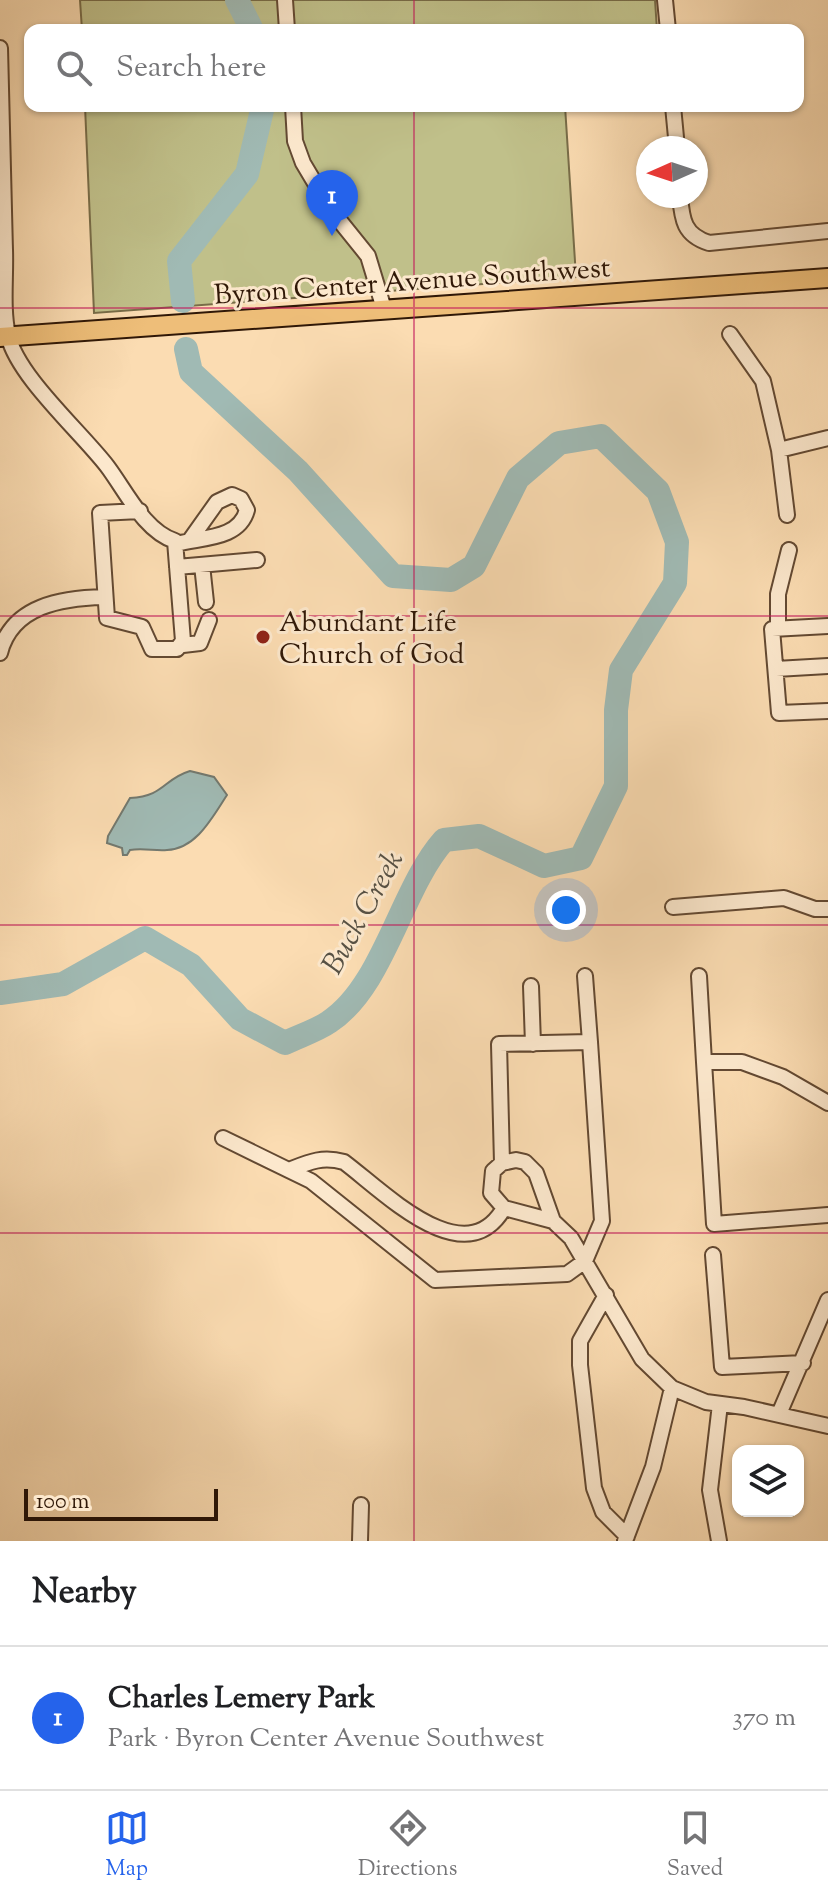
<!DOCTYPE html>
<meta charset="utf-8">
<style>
body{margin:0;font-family:"Sorts Mill Goudy",serif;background:#f2f2f2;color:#202124}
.controls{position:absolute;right:24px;bottom:24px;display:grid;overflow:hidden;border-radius:16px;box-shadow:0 2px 6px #0004}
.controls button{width:72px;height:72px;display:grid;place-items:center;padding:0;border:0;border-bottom:2px solid #e0e0e0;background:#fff;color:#202124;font:40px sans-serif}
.compass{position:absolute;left:636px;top:136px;width:72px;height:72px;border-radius:50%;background:#fff;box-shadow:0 2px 6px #0004;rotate:267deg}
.scale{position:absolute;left:24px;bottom:20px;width:194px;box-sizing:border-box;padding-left:8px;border:4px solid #301807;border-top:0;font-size:22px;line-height:28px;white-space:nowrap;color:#301807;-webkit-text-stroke:6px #fce8cd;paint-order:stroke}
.you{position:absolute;left:566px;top:910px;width:28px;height:28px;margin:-20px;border:6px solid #fff;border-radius:50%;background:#1a73e8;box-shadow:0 0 0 12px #1a73e833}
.badge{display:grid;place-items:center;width:52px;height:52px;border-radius:50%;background:#2563eb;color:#fff;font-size:26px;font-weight:700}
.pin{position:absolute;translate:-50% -66px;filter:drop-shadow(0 2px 4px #0008)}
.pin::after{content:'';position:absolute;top:42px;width:28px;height:24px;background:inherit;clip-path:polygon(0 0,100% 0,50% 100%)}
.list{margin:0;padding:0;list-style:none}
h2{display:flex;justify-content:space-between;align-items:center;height:104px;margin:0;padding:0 32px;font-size:34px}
h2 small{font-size:26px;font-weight:400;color:#757577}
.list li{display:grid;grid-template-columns:52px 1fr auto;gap:24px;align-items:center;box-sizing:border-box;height:144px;padding:0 32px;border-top:2px solid #e0e0e0}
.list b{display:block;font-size:30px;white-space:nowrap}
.list p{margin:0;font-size:26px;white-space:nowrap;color:#757577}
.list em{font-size:26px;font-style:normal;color:#757577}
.icon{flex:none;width:44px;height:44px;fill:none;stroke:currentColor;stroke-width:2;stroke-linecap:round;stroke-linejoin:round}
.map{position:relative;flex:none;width:828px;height:1541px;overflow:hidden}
.search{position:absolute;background:#fff;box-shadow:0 2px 6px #0004;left:24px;right:24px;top:24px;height:88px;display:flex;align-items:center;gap:20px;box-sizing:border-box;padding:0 28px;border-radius:16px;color:#757577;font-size:30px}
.sheet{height:248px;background:#fff}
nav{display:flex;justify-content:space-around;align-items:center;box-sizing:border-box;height:112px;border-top:2px solid #e0e0e0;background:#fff;font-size:22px;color:#757577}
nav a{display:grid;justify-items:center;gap:4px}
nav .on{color:#2563eb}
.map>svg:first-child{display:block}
.green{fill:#c0c08a;stroke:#786c48;stroke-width:2}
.water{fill:#a0bab4;stroke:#73796f;stroke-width:2}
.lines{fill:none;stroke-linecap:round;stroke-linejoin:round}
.river{stroke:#a0bab4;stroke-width:24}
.minor-casing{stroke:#634932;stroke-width:18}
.major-casing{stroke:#301807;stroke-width:22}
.minor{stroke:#fce8cd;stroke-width:14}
.major{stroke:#eebe79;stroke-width:18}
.grid{fill:none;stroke:#c2185b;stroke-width:2;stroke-opacity:0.55}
.poi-dot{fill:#8f2418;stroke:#fce8cd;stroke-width:3}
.labels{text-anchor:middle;stroke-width:6;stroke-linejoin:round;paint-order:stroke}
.street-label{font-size:28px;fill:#301807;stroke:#fce8cd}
.poi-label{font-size:28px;fill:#301807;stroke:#fce8cd;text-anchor:start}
.water-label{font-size:30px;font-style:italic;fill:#575144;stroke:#fce8cd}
</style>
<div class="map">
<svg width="828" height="1541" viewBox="0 0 828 1541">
<rect width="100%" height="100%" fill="#fbdcb2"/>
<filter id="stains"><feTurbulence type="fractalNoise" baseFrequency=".0025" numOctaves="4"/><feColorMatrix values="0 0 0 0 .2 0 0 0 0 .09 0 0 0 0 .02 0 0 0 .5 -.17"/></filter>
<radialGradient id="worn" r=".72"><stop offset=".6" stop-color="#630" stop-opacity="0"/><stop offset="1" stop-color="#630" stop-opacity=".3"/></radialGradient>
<path class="green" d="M 80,0 L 655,0 L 657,30 L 82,30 Z
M 85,106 L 565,106 L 576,277 L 94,313 Z"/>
<path class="water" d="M 190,771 L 214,777 L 227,795 C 212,818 196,849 167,850 C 155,851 143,848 130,850 L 127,855 L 123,855 L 122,848 L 107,843 L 108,836 L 130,798 C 165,796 163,779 190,771 Z"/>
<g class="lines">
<path class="river" d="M 237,0 L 252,30
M 183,301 L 179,261 L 247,174 L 263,106
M 0,993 L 63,984 L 145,938 L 191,965 L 240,1019 L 285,1043 C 299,1036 316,1031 329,1022 C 384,986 401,888 444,840 L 479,836 L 544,866 L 581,858 L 616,786 L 616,710 L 621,670 L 675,583 L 677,542 L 658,491 L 601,436 L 559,443 L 518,478 L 474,566 L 451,580 L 393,576 L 298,471 L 191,372 L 186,349"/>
<defs>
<path id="minor" d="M 285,0 L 287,30
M 665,0 L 668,30
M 0,48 C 2,116 3,183 5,250 C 6,277 2,309 8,335 C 17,376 80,431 107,466 C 126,491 144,531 175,541 L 183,641 L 177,649 L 152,649 L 142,627 L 107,618 L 100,513 L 140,511
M 293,106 L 295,141 L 303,163 L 331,210 L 368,256 L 384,309
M 673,106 L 677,148
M 680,196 C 682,220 684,235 709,243 L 828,231
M 730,334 L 763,381 L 779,450 L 828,438
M 779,450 L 787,515
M 176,544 C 201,537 239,540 247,510 L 241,499 L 232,495 L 217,502 L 190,540
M 202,565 L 206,602
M 177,567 L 257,560
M 828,626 L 772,629 L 779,713 L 828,711
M 778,629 L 778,594 L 789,550
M 183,645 L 200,643 L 209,620
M 0,653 C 12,605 63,598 104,597
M 776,669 L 828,666
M 673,907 L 784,898 L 815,909 L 828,909
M 585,976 L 590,1042
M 699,976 L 704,1062 L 742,1062 L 783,1077 L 828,1103
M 531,986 L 533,1044
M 704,1062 L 714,1224 L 828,1215
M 223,1138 L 311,1181 L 435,1280 L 567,1274 L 585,1261 L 602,1221 L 590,1042 L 499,1044 L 502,1163
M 289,1170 C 309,1162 322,1156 344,1162 C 383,1191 465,1276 504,1208
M 553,1221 L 504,1208 L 491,1193 L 493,1171 L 502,1163 L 516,1160 L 525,1162 L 536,1173 L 553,1221 L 571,1238 L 642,1359 L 672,1388 L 706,1402 L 744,1407 L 828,1426
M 713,1255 L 722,1367 L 803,1363
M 606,1295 L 580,1341 L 580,1365 L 594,1488 L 603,1512 L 627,1536
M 779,1414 L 828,1300
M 360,1541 L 361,1505
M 625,1541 L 653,1467 L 672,1388
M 719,1541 L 710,1490 L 720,1404"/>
<path id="major" d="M 0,337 L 828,278"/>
</defs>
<use href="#minor" class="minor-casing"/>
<use href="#major" class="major-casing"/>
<use href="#minor" class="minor"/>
<use href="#major" class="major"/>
</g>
<path class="grid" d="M 414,0 L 414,30M 414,106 L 414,1541M 0,308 L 828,308M 0,616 L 828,616M 0,925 L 828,925M 0,1233 L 828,1233"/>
<circle class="poi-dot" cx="263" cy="637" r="8"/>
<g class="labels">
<g class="street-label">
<text transform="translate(412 280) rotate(-4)" y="10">Byron Center Avenue Southwest</text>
</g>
<g class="poi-label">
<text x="279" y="631">Abundant Life<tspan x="279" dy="32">Church of God</tspan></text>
</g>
<g class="water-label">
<text transform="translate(362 912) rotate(-61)" y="10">Buck Creek</text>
</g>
</g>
<rect width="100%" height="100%" filter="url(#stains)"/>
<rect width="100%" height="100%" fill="url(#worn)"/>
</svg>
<div class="controls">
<button><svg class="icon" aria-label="layers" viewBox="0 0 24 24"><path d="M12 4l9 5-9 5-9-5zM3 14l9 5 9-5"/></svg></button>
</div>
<svg class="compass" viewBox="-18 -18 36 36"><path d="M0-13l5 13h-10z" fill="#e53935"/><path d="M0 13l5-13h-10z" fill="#757577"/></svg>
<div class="scale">100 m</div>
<div class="you"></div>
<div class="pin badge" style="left:332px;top:236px">1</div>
<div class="search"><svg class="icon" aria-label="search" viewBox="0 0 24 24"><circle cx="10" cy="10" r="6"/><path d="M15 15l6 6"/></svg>Search here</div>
</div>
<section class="sheet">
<h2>Nearby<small></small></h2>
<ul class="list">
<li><span class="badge">1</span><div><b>Charles Lemery Park</b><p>Park · Byron Center Avenue Southwest</p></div><em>370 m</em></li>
</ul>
</section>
<nav>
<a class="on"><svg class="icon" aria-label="map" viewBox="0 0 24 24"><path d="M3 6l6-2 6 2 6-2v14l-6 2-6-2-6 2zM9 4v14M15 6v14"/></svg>Map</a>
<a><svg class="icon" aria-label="directions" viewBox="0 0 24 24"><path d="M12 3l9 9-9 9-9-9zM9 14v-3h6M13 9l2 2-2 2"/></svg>Directions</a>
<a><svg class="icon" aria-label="saved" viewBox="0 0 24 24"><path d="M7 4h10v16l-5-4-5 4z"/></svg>Saved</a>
</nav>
